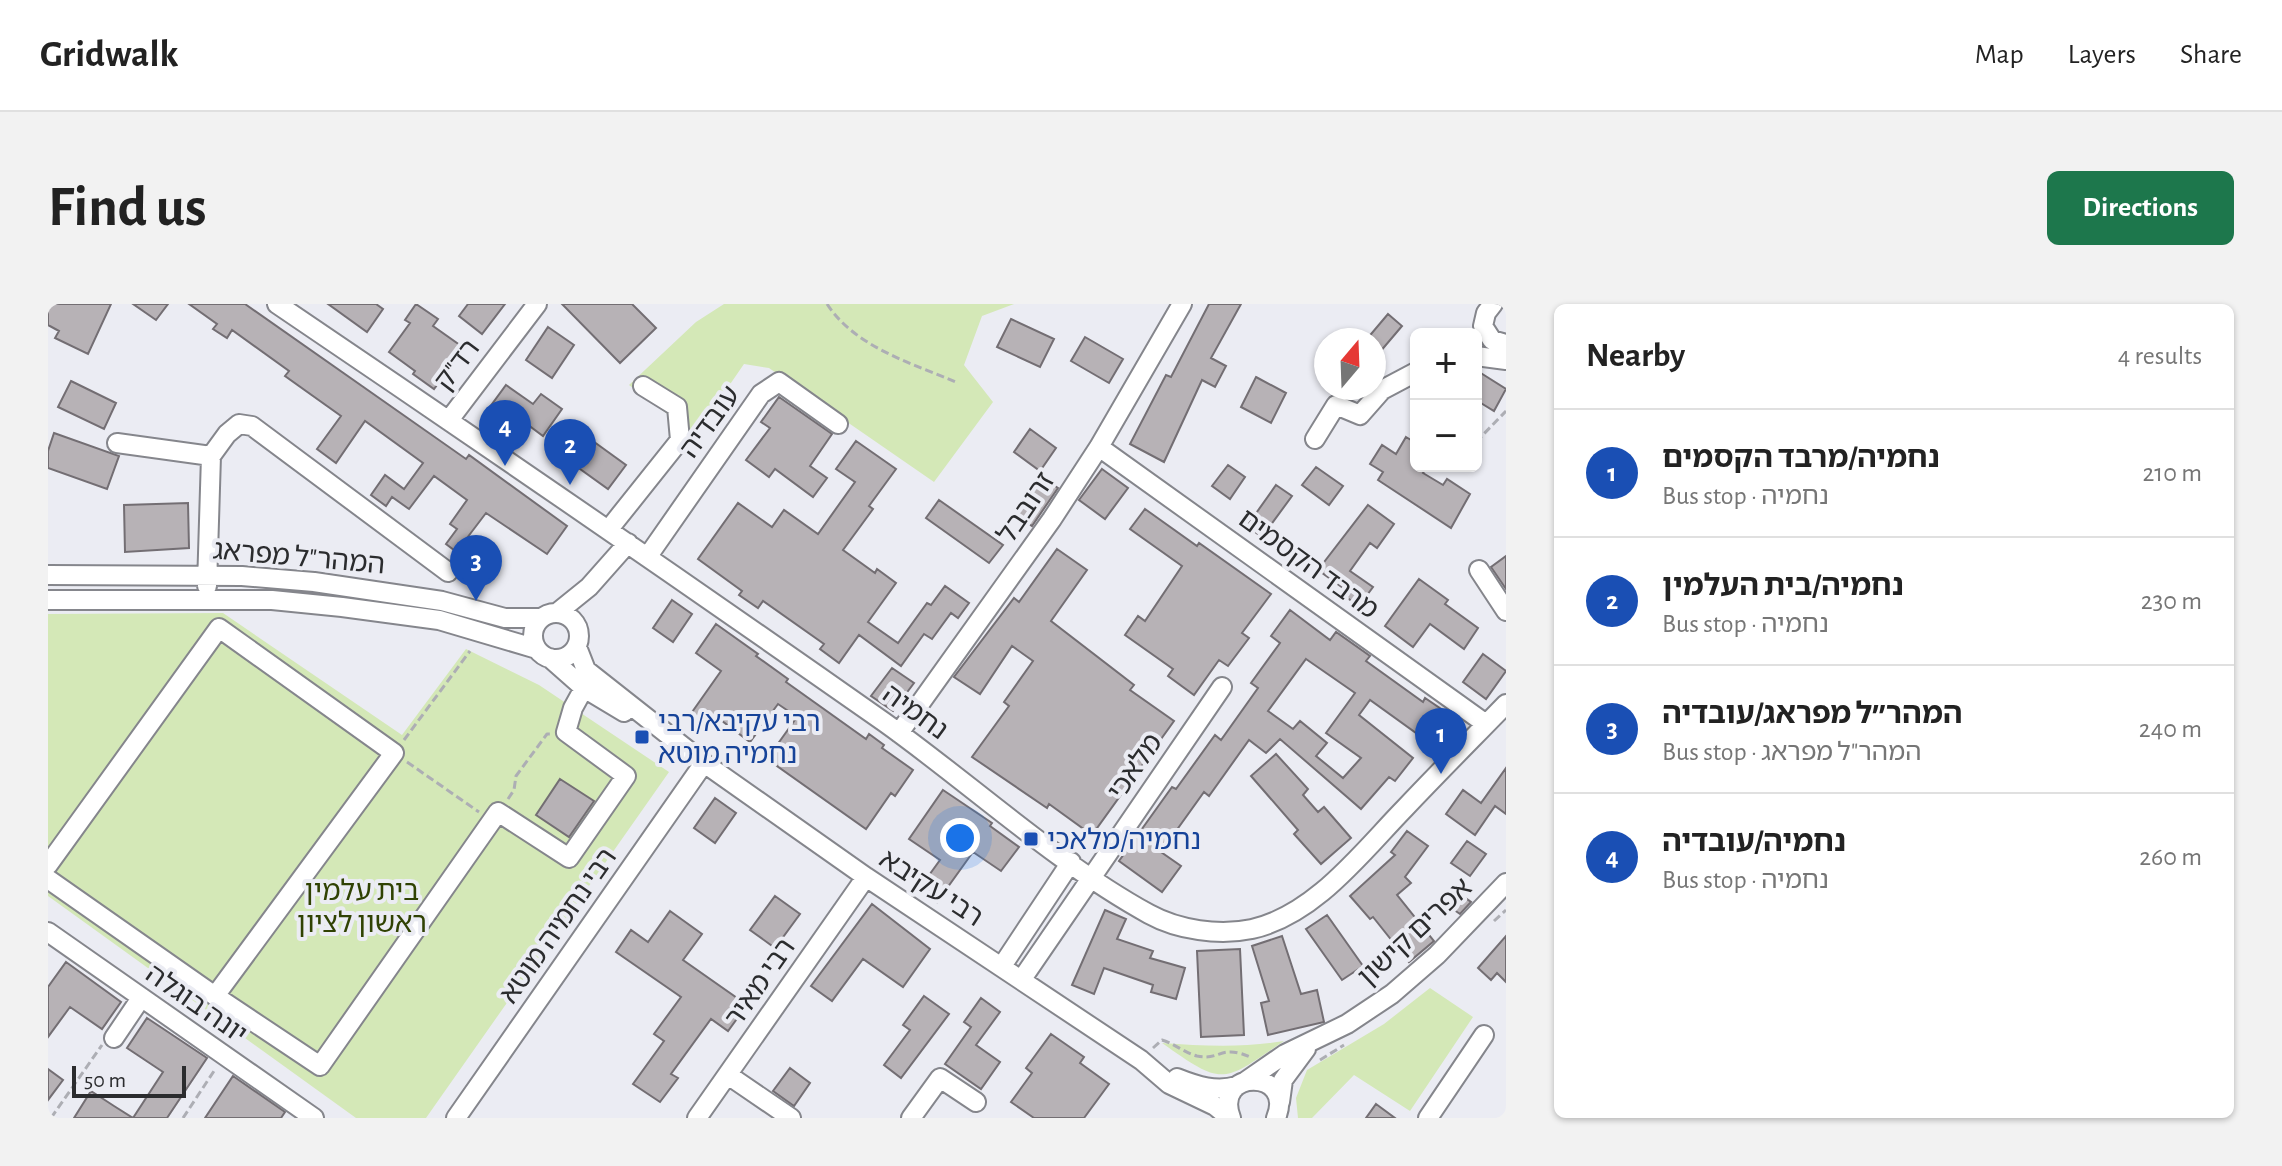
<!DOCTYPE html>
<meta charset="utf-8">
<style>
body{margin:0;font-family:"Alegreya Sans","Noto Sans Hebrew",sans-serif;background:#f2f2f2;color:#222}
.controls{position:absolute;right:24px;top:24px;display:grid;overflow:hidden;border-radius:12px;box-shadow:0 2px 6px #0004}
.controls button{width:72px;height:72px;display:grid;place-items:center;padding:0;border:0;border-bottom:2px solid #e0e0e0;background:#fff;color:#222;font:40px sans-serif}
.compass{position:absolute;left:1266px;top:24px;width:72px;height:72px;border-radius:50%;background:#fff;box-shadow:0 2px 6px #0004;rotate:19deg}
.scale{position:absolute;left:24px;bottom:20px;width:114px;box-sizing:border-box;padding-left:8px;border:4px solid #2b2c2e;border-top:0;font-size:22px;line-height:28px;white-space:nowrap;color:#2b2c2e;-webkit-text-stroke:6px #ebecf3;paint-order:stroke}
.you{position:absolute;left:912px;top:534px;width:28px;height:28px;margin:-20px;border:6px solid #fff;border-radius:50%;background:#1a73e8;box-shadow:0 0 0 12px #1a73e833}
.badge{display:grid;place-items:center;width:52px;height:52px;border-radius:50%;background:#1d774c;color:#fff;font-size:26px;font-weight:700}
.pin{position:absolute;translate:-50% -66px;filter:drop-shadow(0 2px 4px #0008)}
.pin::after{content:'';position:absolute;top:42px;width:28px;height:24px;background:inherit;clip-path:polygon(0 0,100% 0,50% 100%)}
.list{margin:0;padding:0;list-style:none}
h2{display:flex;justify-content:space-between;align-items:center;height:104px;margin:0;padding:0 32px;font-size:34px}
h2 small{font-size:26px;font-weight:400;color:#767676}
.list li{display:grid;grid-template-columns:52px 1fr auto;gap:24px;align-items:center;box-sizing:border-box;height:128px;padding:0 32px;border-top:2px solid #e0e0e0}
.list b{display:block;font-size:30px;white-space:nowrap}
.list p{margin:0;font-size:26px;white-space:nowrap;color:#767676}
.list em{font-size:26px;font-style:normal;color:#767676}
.map{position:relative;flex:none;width:1458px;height:814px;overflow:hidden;border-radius:12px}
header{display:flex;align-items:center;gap:48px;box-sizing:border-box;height:112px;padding:0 40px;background:#fff;border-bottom:2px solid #e0e0e0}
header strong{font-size:38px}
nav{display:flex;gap:44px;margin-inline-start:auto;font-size:28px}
.intro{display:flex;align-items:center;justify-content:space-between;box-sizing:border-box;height:192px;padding:0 48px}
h1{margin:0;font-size:56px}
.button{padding:20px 36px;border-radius:12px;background:#1d774c;color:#fff;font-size:28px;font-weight:700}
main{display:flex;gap:48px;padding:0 48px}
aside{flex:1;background:#fff;border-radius:12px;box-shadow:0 2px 6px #0004}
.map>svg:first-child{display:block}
.green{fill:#d4e8b7}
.building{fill:#b7b2b6;stroke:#736e73;stroke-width:2;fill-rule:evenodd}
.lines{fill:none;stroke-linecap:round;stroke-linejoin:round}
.minor-casing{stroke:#85868c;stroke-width:22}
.path{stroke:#adaeb4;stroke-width:3;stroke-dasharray:8 4;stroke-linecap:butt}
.minor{stroke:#fff;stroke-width:18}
.transit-dot{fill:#1a4fb4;stroke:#ebecf3;stroke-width:3}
.labels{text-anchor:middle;stroke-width:8;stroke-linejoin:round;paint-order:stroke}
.street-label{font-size:28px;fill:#2b2c2e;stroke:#ebecf3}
.transit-label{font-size:28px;fill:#164399;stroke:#ebecf3;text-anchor:start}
.park-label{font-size:28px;fill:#304203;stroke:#ebecf3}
</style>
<header>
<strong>Gridwalk</strong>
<nav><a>Map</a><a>Layers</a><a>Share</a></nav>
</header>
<div class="intro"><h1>Find us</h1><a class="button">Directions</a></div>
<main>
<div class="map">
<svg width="1458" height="814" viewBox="0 0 1458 814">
<rect width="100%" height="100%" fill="#ebecf3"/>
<path class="green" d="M 676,0 L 966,0 L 934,12 L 916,61 L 945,98 L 886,178 L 721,64 L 696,60 L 647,131 L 581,81 L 648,18 Z
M 175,309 L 354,431 L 418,345 L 491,381 L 621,468 L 378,814 L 308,814 L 0,592 L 0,310 Z
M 1382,684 L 1425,713 L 1362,807 L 1306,771 L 1264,814 L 1250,814 L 1248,794 L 1259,766 L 1336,720 Z
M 1236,737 C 1174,779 1176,783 1114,739 C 1155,742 1195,744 1236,737 Z"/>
<path class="building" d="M 0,0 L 63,0 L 40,50 L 7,34 L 11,27 L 0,21 Z
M 85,0 L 120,0 L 108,16 Z
M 141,0 L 197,0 L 418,155 L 421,151 L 519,222 L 499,250 L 438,209 L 419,234 L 428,241 L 418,255 L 398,240 L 409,225 L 402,220 L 419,196 L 386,172 L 361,205 L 344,193 L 338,202 L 323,191 L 337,171 L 356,185 L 375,159 L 317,117 L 288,159 L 269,145 L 293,112 L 237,72 L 241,67 L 184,26 L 179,34 L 165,25 L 169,20 Z
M 280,0 L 328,0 L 335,5 L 319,28 Z
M 368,0 L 390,15 L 385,22 L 416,44 L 386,85 L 365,70 L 367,67 L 341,48 L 362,19 L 357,16 Z
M 420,0 L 457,0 L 434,30 L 411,12 Z
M 514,0 L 584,0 L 608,24 L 572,59 Z
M 1161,0 L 1193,0 L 1163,54 L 1178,62 L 1167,83 L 1154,76 L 1116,158 L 1082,140 L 1118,71 L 1123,73 Z
M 1340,10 L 1354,22 L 1326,55 L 1326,36 L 1318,36 Z
M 963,15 L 1006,35 L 992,63 L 949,43 Z
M 500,23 L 526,41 L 504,74 L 478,56 Z
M 1037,33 L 1075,55 L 1061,79 L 1023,57 Z
M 1428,66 L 1458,85 L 1446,107 L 1428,96 Z
M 1208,73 L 1238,89 L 1223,119 L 1193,103 Z
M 23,77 L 68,99 L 56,125 L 10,103 Z
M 458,81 L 485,100 L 493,90 L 514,105 L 495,132 L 468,112 L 457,126 L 436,111 Z
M 731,93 L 784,130 L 762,162 L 779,174 L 765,193 L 727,165 L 721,173 L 698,156 L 722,124 L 713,118 Z
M 982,125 L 1008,144 L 992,167 L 966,148 Z
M 531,127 L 578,161 L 560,185 L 514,152 Z
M 6,129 L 71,152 L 59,185 L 0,164 L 0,147 Z
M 1358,133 L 1368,139 L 1368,162 L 1379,162 L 1375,169 L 1395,181 L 1399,175 L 1422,190 L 1403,224 L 1330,176 L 1335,168 L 1322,160 L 1334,141 L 1348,150 Z
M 808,137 L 848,165 L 821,202 L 825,205 L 795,246 L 827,269 L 829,265 L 848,279 L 820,318 L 850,339 L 879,299 L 883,301 L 897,282 L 921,299 L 910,314 L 903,309 L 884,335 L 876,330 L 853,362 L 811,331 L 791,359 L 772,345 L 776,340 L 715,297 L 710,304 L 691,291 L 694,287 L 650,255 L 690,199 L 724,223 L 736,206 L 770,230 L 807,178 L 788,165 Z
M 1180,161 L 1197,173 L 1182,195 L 1164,182 Z
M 1268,163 L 1295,182 L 1281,201 L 1254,181 Z
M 1054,165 L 1080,184 L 1057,215 L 1031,196 Z
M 995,174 L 1010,184 L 984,222 L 969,211 Z
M 1228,181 L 1244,192 L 1214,233 L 1199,222 Z
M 891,196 L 955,241 L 941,259 L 878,214 Z
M 140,199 L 141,244 L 77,248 L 76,201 Z
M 1320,201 L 1346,220 L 1329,244 L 1322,239 L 1302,267 L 1325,283 L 1311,302 L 1298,293 L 1302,289 L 1270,266 Z
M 1097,205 L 1149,242 L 1151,239 L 1223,290 L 1194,329 L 1201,334 L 1180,362 L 1171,356 L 1146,391 L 1120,372 L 1125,365 L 1077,331 L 1090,312 L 1097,317 L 1134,262 L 1082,225 Z
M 1009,245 L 1039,266 L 1003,317 L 1086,381 L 1082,386 L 1126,417 L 1044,531 L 1001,500 L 999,504 L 924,453 L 961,402 L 956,398 L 985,357 L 964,342 L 932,390 L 906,373 L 966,294 L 971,298 Z
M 1458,252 L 1458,285 L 1443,263 Z
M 1371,275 L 1400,296 L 1397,300 L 1430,324 L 1416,345 L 1382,320 L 1365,343 L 1337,322 Z
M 624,296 L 644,310 L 625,338 L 605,324 Z
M 1242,306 L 1282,336 L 1288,328 L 1322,352 L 1318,357 L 1375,398 L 1377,394 L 1402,411 L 1382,439 L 1322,396 L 1311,411 L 1365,454 L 1347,477 L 1341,473 L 1313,505 L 1232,435 L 1218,449 L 1201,436 L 1161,492 L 1156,488 L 1113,548 L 1133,562 L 1114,588 L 1071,557 L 1124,483 L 1128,485 L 1167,431 L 1173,436 L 1210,384 L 1203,379 L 1232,339 L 1223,332 ZM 1258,355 L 1307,389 L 1278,429 L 1313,454 L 1295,474 L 1268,452 L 1279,439 L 1252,417 L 1245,425 L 1220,407 Z
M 668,320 L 710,350 L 708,352 L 740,375 L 738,378 L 818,435 L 821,430 L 836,441 L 834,444 L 865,466 L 847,492 L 843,489 L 818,525 L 719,455 L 749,413 L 730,400 L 702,438 L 670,414 L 662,425 L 642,411 L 673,367 L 648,349 Z
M 1435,350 L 1458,367 L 1438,395 L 1415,378 Z
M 844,364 L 866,379 L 845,407 L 823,392 Z
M 1228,450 L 1260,485 L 1255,491 L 1270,508 L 1276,503 L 1303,534 L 1273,560 L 1246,530 L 1250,526 L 1203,472 Z
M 1458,464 L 1458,510 L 1447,502 L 1427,531 L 1398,510 L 1415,486 L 1433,499 Z
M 512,475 L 546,497 L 521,533 L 488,511 Z
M 895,486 L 944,519 L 942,522 L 971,543 L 953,567 L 925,548 L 889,598 L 871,585 L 892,556 L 861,535 Z
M 667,494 L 688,509 L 667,539 L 646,524 Z
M 1359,527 L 1380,542 L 1357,573 L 1363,579 L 1349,591 L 1386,637 L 1361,658 L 1325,613 L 1322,615 L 1302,592 L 1347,551 L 1343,548 Z
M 1419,537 L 1438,550 L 1422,572 L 1403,559 Z
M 1402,583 L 1423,598 L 1412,610 L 1392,596 Z
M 727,592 L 752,610 L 727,644 L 702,626 Z
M 824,600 L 882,645 L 855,683 L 815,655 L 784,697 L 763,682 Z
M 1057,606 L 1078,615 L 1069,635 L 1105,647 L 1102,654 L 1137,664 L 1128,695 L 1103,688 L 1105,681 L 1056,664 L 1046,690 L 1024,681 Z
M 622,607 L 654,630 L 635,656 L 699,701 L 680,727 L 663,715 L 623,770 L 630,774 L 612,798 L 585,780 L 616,737 L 606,730 L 633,693 L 568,648 L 583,626 L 600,638 Z
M 1279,611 L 1315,662 L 1294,676 L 1258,625 Z
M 1234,632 L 1253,690 L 1269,686 L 1276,718 L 1220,731 L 1213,699 L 1221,697 L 1204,642 Z
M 1458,632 L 1458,678 L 1449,669 L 1443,676 L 1430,664 Z
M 1192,645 L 1196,731 L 1153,733 L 1149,647 Z
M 18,658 L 73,698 L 54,725 L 22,703 L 0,733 L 0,683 Z
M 876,692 L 901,710 L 853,774 L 836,761 L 862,726 L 855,721 Z
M 933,694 L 952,708 L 928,741 L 952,758 L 933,785 L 897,760 L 923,723 L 916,718 Z
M 99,714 L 159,754 L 119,814 L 85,814 L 115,768 L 79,744 Z
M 1003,730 L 1036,753 L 1032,759 L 1061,780 L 1036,814 L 986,814 L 963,798 L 984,769 L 978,764 Z
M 742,764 L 762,779 L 746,802 L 725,787 Z
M 0,765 L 15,776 L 0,796 Z
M 185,772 L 237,808 L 233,814 L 157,814 Z
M 43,787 L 66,802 L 85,814 L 26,814 Z
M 1328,800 L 1347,814 L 1318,814 Z"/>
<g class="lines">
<defs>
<path id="minor" d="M 229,0 C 433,138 635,277 836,418 C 923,480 1008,559 1101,610 C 1130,626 1171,632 1204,625 C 1267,611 1314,548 1357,504 C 1390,469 1424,435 1458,400
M 1445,0 L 1438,9 L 1435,22 L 1444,36 L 1458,40
M 1428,52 L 1458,56
M 401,116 L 489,0
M 1267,135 L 1288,101 L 1312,111 L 1334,86 L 1368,68
M 69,139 L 163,152
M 1051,143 L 1438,420
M 561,225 L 632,136 L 629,103 L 595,82
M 600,252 L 713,90 L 731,78 L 790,120
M 1431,266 L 1458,307
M 0,271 L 194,272 L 266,278 L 394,297 L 457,314 L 493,314
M 159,282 L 163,152 L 179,130 L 191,120 L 204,122 L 400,268
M 0,296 L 224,296 L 294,303 L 391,316 L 489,345
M 510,308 L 541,283 L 580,239
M485 332a23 23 0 1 1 46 0a23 23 0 1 1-46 0Z
M 529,343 L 538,366 L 656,459 L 818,573 L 1093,756 L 1121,780 L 1167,802 L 1182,814
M 502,354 L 536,384 L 576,408
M 851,429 L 1004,215 L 1051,143 L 1134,0
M 0,561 L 171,324 L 346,449 L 167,692 L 272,762 L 450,508 L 521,554 L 578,472 L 518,428 L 525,404 L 536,384
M 0,575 L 167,692
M 0,628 L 266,814
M 954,662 L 1023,558
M 974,675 L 1174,383
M 66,734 L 93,694
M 680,771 L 743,814
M 1129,774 C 1149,782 1168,788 1189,782
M 1198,777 L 1237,750 L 1299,720 L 1344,690 L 1389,651 L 1458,579
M 1232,798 L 1235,776 L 1258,745
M 408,814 L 656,459
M 649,814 L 818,573
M 863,814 L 892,774 L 928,798
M 1183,814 C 1164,764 1248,765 1228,814
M 1380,814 L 1436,731"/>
</defs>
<use href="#minor" class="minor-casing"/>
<path class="path" d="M 779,0 C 808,44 864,59 910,79
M 1428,138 L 1458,107
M 356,436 L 422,347
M 359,458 L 431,508
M 460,495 L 466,486 L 468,472 L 499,430 L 503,430
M 1446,617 L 1458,606
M 1105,744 L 1114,736 C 1127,740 1137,749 1149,752 C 1173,757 1173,739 1204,754
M 1272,756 L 1296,741
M 3,814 L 54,741
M 135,814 L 168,764"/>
<use href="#minor" class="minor"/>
</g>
<g class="transit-dot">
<rect x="586" y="425" width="16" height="16" rx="4"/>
<rect x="975" y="527" width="16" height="16" rx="4"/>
</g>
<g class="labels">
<g class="street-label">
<text transform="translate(408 60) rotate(-53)" y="10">רד"ק</text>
<text transform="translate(661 117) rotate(-54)" y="10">עובדיה</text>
<text transform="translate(977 203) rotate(-56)" y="10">זרובבל</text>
<text transform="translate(251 252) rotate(5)" y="10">המהר"ל מפראג</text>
<text transform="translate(1261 259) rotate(36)" y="10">מרבד הקסמים</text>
<text transform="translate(868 407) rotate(36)" y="10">נחמיה</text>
<text transform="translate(1086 462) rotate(-55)" y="10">מלאכי</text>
<text transform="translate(884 583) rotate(33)" y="10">רבי עקיבא</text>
<text transform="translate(509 621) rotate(-55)" y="10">רבי נחמיה מוטא</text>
<text transform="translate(1366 627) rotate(-43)" y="10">אפרים קישון</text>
<text transform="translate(711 678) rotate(-55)" y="10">רבי מאיר</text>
<text transform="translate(149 699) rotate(35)" y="10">יונה בוגלה</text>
</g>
<g class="transit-label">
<text x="610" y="427">רבי עקיבא/רבי<tspan x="610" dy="32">נחמיה מוטא</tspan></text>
<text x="999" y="545">נחמיה/מלאכי</text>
</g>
<g class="park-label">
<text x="314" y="596">בית עלמין<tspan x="314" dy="32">ראשון לציון</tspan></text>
</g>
</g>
</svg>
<div class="controls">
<button>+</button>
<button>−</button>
</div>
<svg class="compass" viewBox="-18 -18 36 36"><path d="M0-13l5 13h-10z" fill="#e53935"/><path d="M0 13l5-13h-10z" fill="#767676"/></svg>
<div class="scale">50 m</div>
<div class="you"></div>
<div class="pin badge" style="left:1393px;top:470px;background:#1a4fb4">1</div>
<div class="pin badge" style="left:522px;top:181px;background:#1a4fb4">2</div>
<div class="pin badge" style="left:428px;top:297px;background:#1a4fb4">3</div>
<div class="pin badge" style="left:457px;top:162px;background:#1a4fb4">4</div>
</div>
<aside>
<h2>Nearby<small>4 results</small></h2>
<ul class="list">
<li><span class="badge" style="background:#1a4fb4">1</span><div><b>נחמיה/מרבד הקסמים</b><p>Bus stop · נחמיה</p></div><em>210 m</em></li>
<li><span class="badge" style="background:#1a4fb4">2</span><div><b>נחמיה/בית העלמין</b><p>Bus stop · נחמיה</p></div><em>230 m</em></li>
<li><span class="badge" style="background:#1a4fb4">3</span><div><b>המהר״ל מפראג/עובדיה</b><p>Bus stop · המהר&quot;ל מפראג</p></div><em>240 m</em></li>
<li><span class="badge" style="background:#1a4fb4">4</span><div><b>נחמיה/עובדיה</b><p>Bus stop · נחמיה</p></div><em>260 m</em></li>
</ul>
</aside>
</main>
